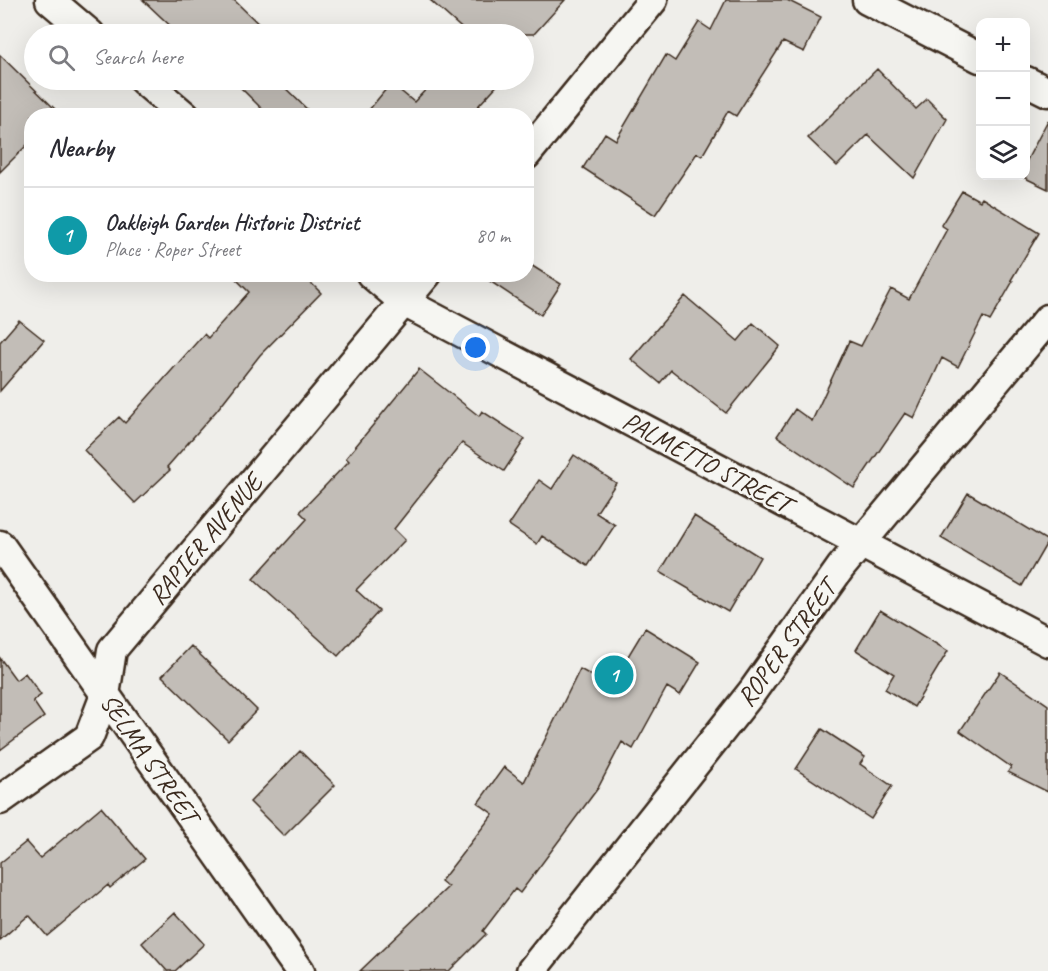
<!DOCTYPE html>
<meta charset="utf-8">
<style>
body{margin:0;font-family:Caveat,sans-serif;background:#f7f7f7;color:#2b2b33}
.controls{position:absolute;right:18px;top:18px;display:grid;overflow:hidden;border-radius:12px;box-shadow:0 6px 24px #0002}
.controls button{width:54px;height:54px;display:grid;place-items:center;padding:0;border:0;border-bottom:2px solid #e1e1e2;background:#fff;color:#2b2b33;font:30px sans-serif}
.you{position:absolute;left:476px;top:348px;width:21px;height:21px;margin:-15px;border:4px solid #fff;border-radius:50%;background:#1a73e8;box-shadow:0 0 0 9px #1a73e833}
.badge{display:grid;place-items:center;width:39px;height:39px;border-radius:50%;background:#3b2a1e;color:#fff;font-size:20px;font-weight:700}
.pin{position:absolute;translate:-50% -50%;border:3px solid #fff;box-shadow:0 2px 6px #0006}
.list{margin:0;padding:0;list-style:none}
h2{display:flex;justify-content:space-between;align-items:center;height:78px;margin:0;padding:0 24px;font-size:26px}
h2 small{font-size:20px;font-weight:400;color:#7c7c81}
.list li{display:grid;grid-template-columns:39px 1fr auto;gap:18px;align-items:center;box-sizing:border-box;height:96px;padding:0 24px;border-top:2px solid #e1e1e2}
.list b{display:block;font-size:22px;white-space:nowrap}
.list p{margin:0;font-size:20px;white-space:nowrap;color:#7c7c81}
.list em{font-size:20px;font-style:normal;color:#7c7c81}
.icon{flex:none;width:33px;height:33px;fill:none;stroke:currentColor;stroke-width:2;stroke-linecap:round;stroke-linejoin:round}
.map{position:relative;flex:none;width:1048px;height:971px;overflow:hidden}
.search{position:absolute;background:#fff;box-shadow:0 6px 24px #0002;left:24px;top:24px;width:510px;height:66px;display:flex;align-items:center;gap:15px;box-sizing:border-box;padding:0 21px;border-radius:33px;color:#7c7c81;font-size:22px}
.panel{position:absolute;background:#fff;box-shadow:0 6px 24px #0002;left:24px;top:108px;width:510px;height:174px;border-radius:24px}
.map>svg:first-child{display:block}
.building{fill:#c2bdb7;stroke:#3b2a1e;stroke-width:1.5}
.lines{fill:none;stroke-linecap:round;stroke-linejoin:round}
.street-casing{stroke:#3b2a1e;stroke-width:33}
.street{stroke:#f6f6f2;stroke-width:28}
.labels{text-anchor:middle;stroke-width:5;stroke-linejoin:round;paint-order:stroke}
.street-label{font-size:26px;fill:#3b2a1e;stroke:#f6f6f2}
</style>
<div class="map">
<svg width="1048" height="971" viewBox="0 0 1048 971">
<rect width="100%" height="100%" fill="#efeeea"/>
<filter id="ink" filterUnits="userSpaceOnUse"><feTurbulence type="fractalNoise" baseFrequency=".0167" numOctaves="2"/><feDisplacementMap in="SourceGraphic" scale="12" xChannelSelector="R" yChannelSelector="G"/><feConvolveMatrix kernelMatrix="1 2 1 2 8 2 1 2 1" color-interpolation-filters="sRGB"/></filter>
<g filter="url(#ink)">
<path class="building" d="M 143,0 L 234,0 L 269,34 L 179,34 Z
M 430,0 L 565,0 L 534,34 L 468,34 Z
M 726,0 L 787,0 L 821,17 L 804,52 L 783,42 L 736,116 L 728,111 L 702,156 L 697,153 L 655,215 L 583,168 L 605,133 L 616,140 L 666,55 L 675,61 L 699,22 L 711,30 Z
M 0,55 L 62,116 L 32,116 L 32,140 L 0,172 Z
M 877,69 L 916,109 L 927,99 L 947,119 L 914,178 L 868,135 L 837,166 L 808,138 Z
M 233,80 L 277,80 L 314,116 L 269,116 Z
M 435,80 L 502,80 L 469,116 L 364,116 L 391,83 L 414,102 Z
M 1048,120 L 1048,189 L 1021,176 L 1026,176 L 1026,162 Z
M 962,191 L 980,201 L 982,198 L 1039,233 L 1011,280 L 1013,281 L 990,321 L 983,317 L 958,367 L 942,358 L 914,418 L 905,413 L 854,488 L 777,436 L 795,409 L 812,421 L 849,341 L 861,346 L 891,289 L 909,299 L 947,229 L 941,225 Z
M 526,262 L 561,284 L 541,315 L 479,274 L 526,274 Z
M 231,274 L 302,274 L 321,293 L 260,355 L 217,410 L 167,467 L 170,470 L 135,503 L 84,450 L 119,417 L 125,423 L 204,334 L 208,338 L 249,292 Z
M 685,296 L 738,341 L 753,323 L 780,346 L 726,413 L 671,370 L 660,383 L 631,359 Z
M 19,320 L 44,340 L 0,391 L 0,342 Z
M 419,369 L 479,416 L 482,411 L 525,439 L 504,471 L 462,443 L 394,529 L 405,540 L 356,590 L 379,611 L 338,656 L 253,579 L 307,519 L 300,512 L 349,461 L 346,458 Z
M 574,455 L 616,483 L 596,513 L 615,525 L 588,566 L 542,536 L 537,544 L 509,525 L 539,480 L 552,489 Z
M 968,493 L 1048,541 L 1022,586 L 941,538 Z
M 694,516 L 760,557 L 728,612 L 660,572 Z
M 880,610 L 948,651 L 914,707 L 885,689 L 894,674 L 856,650 Z
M 645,628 L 700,662 L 680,695 L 667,687 L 633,749 L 622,742 L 598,788 L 520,893 L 515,889 L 483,931 L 486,934 L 449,971 L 360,971 L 448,887 L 441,881 L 493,814 L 478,803 L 504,767 L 524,782 L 580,669 L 610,686 Z
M 191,646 L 257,710 L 228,740 L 162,676 Z
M 0,658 L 16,680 L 25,673 L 41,695 L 33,701 L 44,717 L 0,750 Z
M 1000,672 L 1048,705 L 1048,792 L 1008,772 L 1011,767 L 960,731 Z
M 822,729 L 865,757 L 860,764 L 892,786 L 871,819 L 796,769 Z
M 300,751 L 335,785 L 284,836 L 250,802 Z
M 101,807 L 145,859 L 110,888 L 108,885 L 47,936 L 29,915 L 0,940 L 0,863 L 26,842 L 40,858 Z
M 175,912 L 204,944 L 175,971 L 167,971 L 142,943 Z"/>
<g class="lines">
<defs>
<path id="street" d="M 50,0 L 90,34
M 867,0 L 980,58
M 143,80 L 185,116
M 1026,81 L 1048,92
M 526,155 L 653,0
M 371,274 L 404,302 L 1048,642
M 0,545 L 300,971
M 0,800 L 89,737 L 105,695 L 112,650 L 427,274
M 531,971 L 752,692 L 841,567 L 1048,319"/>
</defs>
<use href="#street" class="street-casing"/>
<use href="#street" class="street"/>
</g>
</g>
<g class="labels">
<g class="street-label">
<text transform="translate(707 462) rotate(28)" y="9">PALMETTO STREET</text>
<text transform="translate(205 539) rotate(-50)" y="9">RAPIER AVENUE</text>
<text transform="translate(786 643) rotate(-54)" y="9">ROPER STREET</text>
<text transform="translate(150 758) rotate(55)" y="9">SELMA STREET</text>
</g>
</g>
</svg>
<div class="controls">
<button>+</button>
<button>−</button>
<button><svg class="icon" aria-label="layers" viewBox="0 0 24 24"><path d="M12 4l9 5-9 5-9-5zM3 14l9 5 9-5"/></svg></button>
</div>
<div class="you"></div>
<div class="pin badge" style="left:614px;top:675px;background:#0f9aa8">1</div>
<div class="search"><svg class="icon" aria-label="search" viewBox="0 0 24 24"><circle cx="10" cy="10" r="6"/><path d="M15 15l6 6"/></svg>Search here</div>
<section class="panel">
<h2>Nearby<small></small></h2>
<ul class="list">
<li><span class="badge" style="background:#0f9aa8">1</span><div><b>Oakleigh Garden Historic District</b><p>Place · Roper Street</p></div><em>80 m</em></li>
</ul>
</section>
</div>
